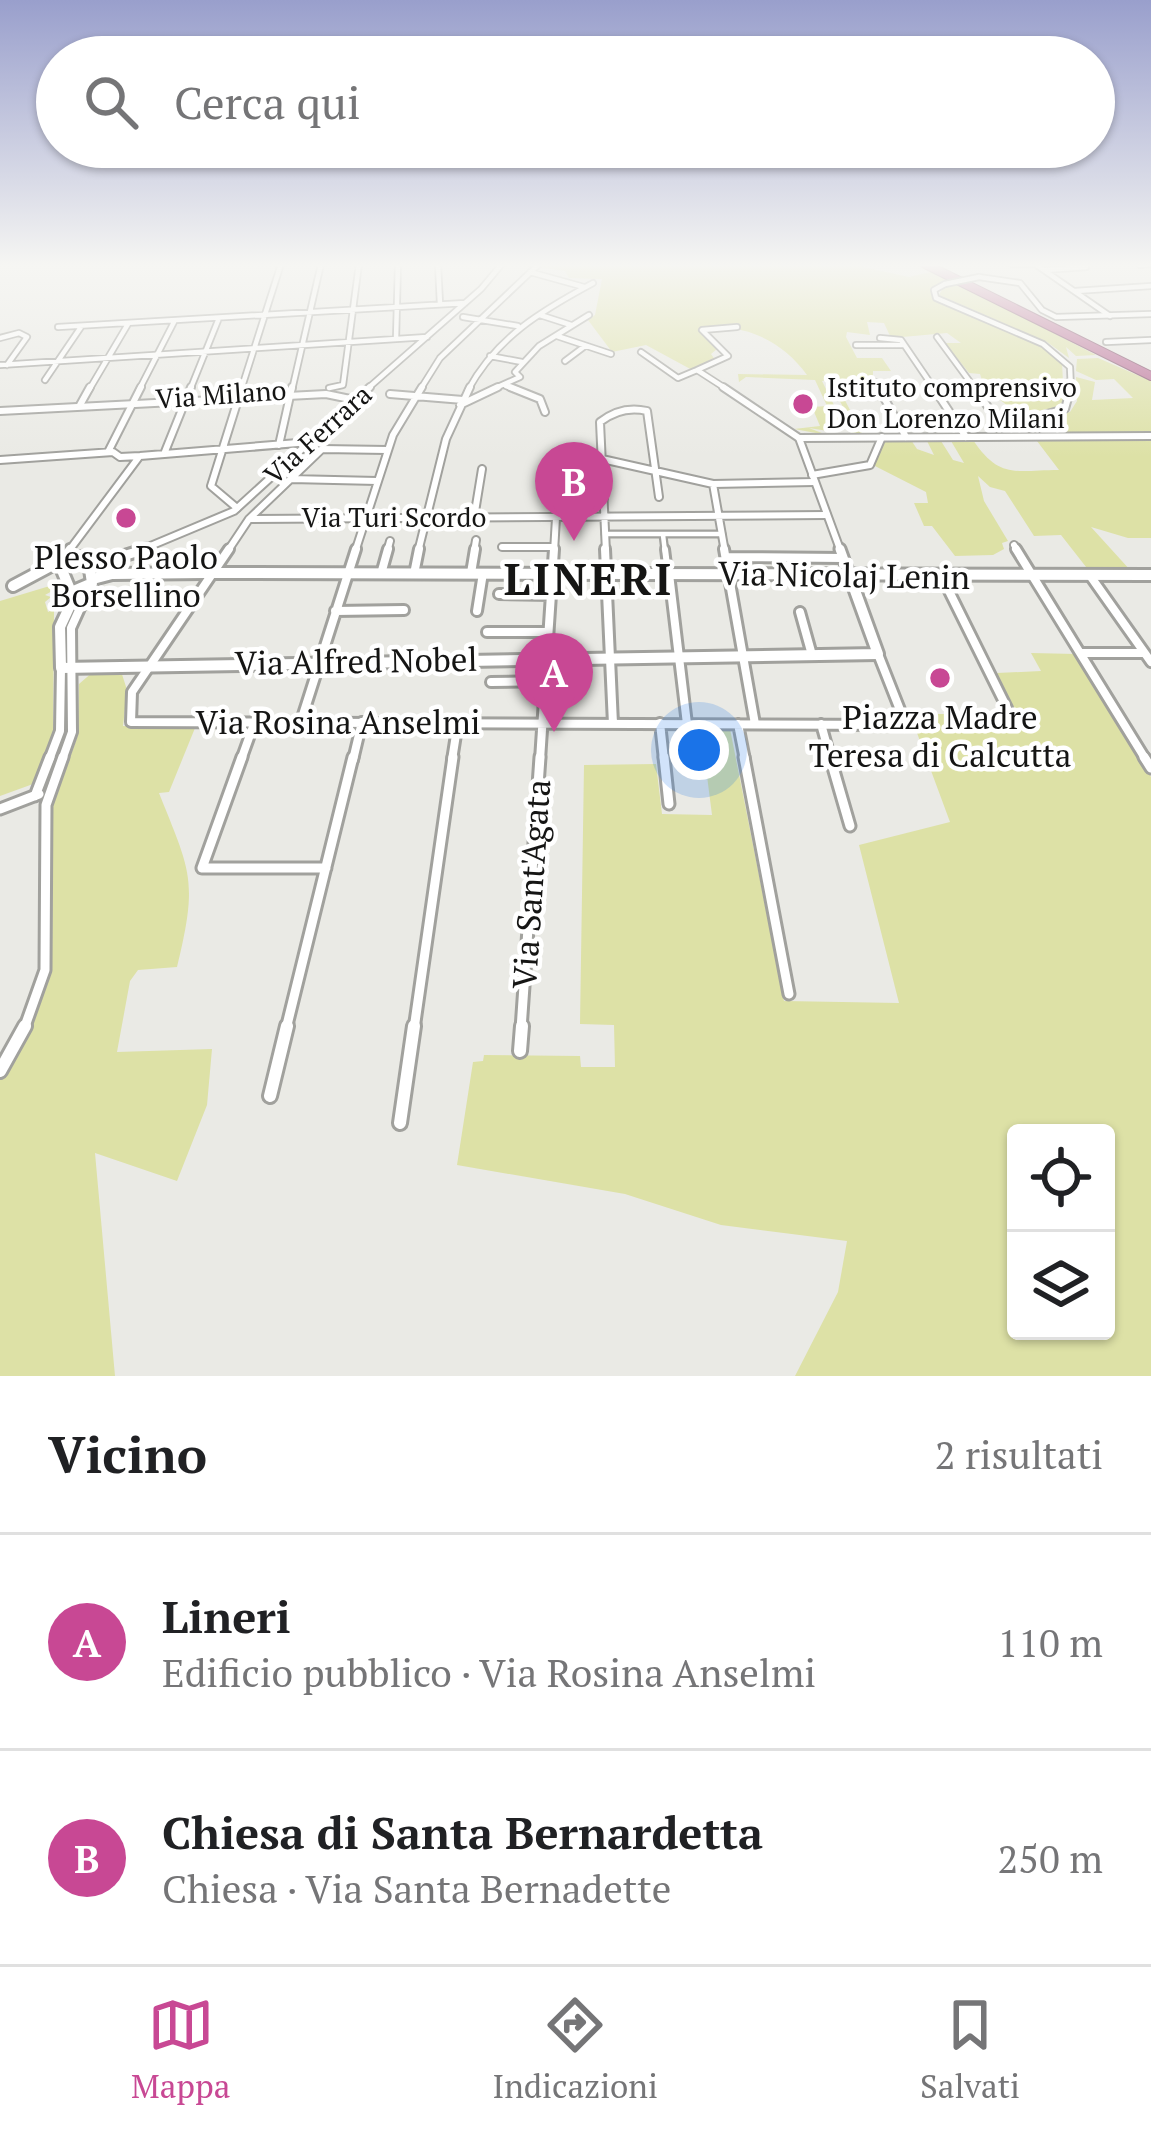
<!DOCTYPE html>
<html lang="it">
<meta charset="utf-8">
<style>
body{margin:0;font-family:"PT Serif",serif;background:#f6f6f6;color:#202124}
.controls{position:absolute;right:36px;bottom:36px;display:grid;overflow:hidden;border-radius:12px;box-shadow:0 3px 9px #0004}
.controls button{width:108px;height:108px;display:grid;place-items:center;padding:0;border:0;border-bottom:3px solid #e0e0e0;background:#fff;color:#202124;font:60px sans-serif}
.you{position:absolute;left:699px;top:750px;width:42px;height:42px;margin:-30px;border:9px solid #fff;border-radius:50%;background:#1a73e8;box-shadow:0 0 0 18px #1a73e833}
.badge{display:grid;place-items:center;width:78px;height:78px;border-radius:50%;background:#c84894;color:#fff;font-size:39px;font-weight:700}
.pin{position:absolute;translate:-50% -99px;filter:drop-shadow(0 3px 6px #0008)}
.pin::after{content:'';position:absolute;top:63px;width:42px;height:36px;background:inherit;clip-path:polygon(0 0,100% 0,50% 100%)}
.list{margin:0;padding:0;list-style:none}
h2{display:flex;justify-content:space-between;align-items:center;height:156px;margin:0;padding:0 48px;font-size:51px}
h2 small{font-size:39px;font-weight:400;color:#757577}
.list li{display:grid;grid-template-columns:78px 1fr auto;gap:36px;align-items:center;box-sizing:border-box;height:216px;padding:0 48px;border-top:3px solid #e0e0e0}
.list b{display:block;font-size:45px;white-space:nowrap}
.list p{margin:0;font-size:39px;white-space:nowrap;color:#757577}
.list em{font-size:39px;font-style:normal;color:#757577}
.icon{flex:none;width:66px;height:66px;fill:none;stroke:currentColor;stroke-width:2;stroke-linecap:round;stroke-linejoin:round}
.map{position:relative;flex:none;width:1151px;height:1376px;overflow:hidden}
.search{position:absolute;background:#fff;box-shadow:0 3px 9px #0004;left:36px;right:36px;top:36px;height:132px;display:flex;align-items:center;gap:30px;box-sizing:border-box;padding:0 42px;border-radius:66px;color:#757577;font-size:45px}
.sheet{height:588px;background:#fff}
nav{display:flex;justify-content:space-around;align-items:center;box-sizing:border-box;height:168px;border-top:3px solid #e0e0e0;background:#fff;font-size:33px;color:#757577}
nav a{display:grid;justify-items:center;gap:6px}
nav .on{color:#c84894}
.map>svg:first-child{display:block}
.green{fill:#dde1a6;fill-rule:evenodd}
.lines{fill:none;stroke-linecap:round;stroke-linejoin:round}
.pedestrian-far1-casing{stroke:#a1a19d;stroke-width:9}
.pedestrian-casing{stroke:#a1a19d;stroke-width:12}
.minor-far4-casing{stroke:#a1a19d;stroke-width:8}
.minor-far3-casing{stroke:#a1a19d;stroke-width:10}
.minor-far2-casing{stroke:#a1a19d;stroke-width:14}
.minor-far1-casing{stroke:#a1a19d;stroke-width:15}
.minor-casing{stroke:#a1a19d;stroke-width:18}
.tertiary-far2-casing{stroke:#a1a19d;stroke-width:8}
.tertiary-far1-casing{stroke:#a1a19d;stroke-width:10}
.tertiary-casing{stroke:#a1a19d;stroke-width:15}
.secondary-casing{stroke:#a1a19d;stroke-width:16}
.motorway-casing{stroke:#804d68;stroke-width:10}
.pedestrian-far1{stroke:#fff;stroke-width:4.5}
.pedestrian{stroke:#fff;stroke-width:6}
.minor-far4{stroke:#fff;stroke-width:4.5}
.minor-far3{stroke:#fff;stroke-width:6}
.minor-far2{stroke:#fff;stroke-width:8}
.minor-far1{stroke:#fff;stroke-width:9}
.minor{stroke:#fff;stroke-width:12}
.tertiary-far2{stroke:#fff;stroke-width:4.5}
.tertiary-far1{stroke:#fff;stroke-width:6}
.tertiary{stroke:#fff;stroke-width:9}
.secondary{stroke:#fff;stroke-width:10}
.motorway{stroke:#b96b95;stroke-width:8}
.tertiary-bridge-casing{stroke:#a1a19d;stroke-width:8;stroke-linecap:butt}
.tertiary-bridge{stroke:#fff;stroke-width:4.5}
.poi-dot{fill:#c84894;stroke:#fff;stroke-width:4.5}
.labels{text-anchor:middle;stroke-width:9;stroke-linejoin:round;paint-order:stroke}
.far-poi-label{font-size:27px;fill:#151514;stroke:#fff;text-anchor:start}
.far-street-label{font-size:27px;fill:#151514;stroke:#fff}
.poi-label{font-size:33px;fill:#151514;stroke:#fff}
.street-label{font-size:33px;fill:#151514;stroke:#fff}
.district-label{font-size:45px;font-weight:bold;letter-spacing:3px;fill:#151514;stroke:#fff}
</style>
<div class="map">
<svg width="1151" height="1376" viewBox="0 0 1151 1376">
<rect width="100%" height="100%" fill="#eaeae5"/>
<path class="green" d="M 542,264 L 849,264 L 909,277 L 931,272 L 951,281 L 930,288 L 935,301 L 1044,347 L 1062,363 L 1064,401 L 1049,411 L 1017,414 L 984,386 L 980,374 L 969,373 L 945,343 L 961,343 L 947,333 L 891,338 L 884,323 L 867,322 L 870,335 L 847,332 L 846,337 L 857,358 L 882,358 L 891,371 L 873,371 L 873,389 L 856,380 L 836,383 L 863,435 L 834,435 L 857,432 L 828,380 L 822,381 L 834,405 L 830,406 L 844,427 L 834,432 L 809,428 L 827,435 L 794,429 L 820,426 L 812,407 L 827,406 L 815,380 L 746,377 L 739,382 L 738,374 L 807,375 C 783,341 742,321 700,330 L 717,349 L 711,354 L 716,361 L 694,371 L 646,345 L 612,352 L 588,320 L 595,315 L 602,279 L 569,278 L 565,271 L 539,267 Z
M 958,284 L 1096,355 L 1076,356 L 1066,347 L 1069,358 L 1047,342 L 939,295 L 943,288 Z
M 1098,358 L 1151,381 L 1151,433 L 1062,435 L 1055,426 L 1023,420 L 1070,412 L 1077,401 L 1076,377 L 1095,382 L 1092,400 L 1133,398 L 1114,379 L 1096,380 L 1076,371 L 1077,359 Z
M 1151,439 L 1151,538 L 1128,538 L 1091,527 L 1131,571 L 1090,572 L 1061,535 L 1034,536 L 1005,491 L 990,487 L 978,476 L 984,501 L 1008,541 L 1002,543 L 1004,549 L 993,555 L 955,556 L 932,526 L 924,526 L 914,503 L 928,503 L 926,492 L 873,465 L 885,440 L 911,440 L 917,449 L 934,455 L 927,441 L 941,441 L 953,460 L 964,463 L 951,441 L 973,440 C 1000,480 1016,470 1059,470 L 1037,441 Z
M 53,585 L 54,590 L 45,595 L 51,597 L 45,602 L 48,612 L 54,609 L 53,733 L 33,784 L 0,796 L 0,601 Z
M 1031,653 L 1076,654 L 1151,777 L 1151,1376 L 795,1376 L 838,1292 L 847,1241 L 721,1225 L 625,1194 L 457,1165 L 473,1062 L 483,1061 L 484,1055 L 580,1056 L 581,1067 L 615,1067 L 614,1025 L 580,1024 L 584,765 L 656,764 L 662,814 L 712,815 L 701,729 L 730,729 L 784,1001 L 899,1003 L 859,845 L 950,822 L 910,714 L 1017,714 L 997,673 L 1041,671 ZM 1016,1133 L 1106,1133 L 1106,1331 L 1016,1331 Z
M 94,671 L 121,671 L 127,690 L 123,726 L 195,728 L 169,792 L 159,793 C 191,873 198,880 177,967 L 138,970 L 130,981 L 117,1052 L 212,1049 L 207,1105 L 177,1181 L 95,1153 L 115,1376 L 0,1376 L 0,1080 L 31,1027 L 52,958 L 53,805 L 78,735 L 79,684 Z"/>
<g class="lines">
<defs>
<path id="pedestrian-far1" d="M 605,534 L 722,534
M 663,535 L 665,552"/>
<path id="pedestrian" d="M 665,549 L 668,573"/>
<path id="minor-far4" d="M 438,264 L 440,304
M 1012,264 L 1035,264 L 1110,316
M 1140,265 L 1151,264
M 1045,270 L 1086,267
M 530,272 L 584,287
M 1075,291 L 1151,286
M 540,315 L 571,325
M 463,317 L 518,326
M 58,327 L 465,303
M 557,336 L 611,354
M 937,337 L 976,390
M 0,338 L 19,333 L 27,337 L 7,365
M 880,338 L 901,340 L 935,390
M 396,339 L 398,264
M 1106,342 L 1151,340
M 856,345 L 903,345
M 641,352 L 678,378 L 697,370
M 490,356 L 522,362
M 565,361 L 585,346
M 0,365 L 427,337
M 45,380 L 81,327
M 875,382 L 880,390
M 506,386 L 518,390
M 329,388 L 343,385 L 359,264
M 89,390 L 128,324
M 139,390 L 174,322
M 190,390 L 219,318
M 241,390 L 281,264
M 292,390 L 321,264
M 366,390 L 481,289 L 502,264
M 420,390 L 440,358 L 539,264
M 468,390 C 497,337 541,311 593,283
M 491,390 L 520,377 L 515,372 L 539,346 L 589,315
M 728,390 L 697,370 L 728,356 L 702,330 L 737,327"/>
<path id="minor-far3" d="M 510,387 L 540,399 L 545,412
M 723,387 L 799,438
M 878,387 L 906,437
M 933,387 L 966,437
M 974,387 L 995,417
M 390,394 L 463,400
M 360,396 L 370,387
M 80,405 L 90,387
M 460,405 L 498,387
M 279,445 L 292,387
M 108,452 L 141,387
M 164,454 L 191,387
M 602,459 L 713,484 L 814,482
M 0,460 L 113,452 L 120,457 L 140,456 L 310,442
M 602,475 L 560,475 L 561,499 L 604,499
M 812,475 L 870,465 L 882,437
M 291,479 L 377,481
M 713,484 L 725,552
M 237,508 L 211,486 L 242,387
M 474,518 L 482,469
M 249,519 L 827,515
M 1014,545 L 1018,552
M 502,547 L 554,547
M 68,552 L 139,457
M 227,552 L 249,519 L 322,449 L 387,450
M 355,552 L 393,435 L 422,387
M 387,552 L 390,541
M 418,552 L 446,439 L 470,387
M 474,552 L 476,540
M 554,552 L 556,518
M 606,552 L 600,422 C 614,411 630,407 647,411 L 659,497"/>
<path id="minor-far2" d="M 229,549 L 132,692 L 131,722 L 906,725 L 878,654
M 605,549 L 613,724
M 724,549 L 755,724
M 1016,549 L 1146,760
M 727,557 L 843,558
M 62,560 L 70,549
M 471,573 L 475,549
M 381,574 L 388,549
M 414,574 L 419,549
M 669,574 L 687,724
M 941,575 L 1007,708
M 1091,577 L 1151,662
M 499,594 L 551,595
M 335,611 L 404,610
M 477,611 L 483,573
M 800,612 L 812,655
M 487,632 L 548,632
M 1081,653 L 1144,653
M 491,682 L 545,681
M 301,721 L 356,549
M 660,723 L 664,760
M 738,724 L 745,760
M 821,724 L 831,760
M 49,760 L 60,731 L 61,668
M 62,760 L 72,732 L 71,628 L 90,586
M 241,760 L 255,721
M 353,760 L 362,722
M 452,760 L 458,722
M 540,760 L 554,549"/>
<path id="minor-far1" d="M 242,757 L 202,868 L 326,868
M 664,757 L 669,804
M 744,757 L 789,994
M 830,757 L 850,826
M 1144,757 L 1151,768
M 35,796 L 50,757
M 0,809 L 39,794
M 24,1029 L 45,970 L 46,805 L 63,757
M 286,1029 L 353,757
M 414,1029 L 453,757
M 521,1029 L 540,757"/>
<path id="minor" d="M 520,1051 L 522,1026
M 0,1071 L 25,1026
M 270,1096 L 287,1026
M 400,1123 L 414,1026"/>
<path id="tertiary-far2" d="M 979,277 L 1020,283 L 1042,310 L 1056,317 L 1151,314
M 945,284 L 934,290 L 936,298 L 1043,344 L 1070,367 L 1071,390"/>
<path id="tertiary-far1" d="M 0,411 L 326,394 L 355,400
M 995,417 L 1040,416 L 1065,409 L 1071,387
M 136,552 L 234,511 L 360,396
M 841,552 L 799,438 L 1151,436"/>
<path id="tertiary" d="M 840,549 L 849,574
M 90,566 L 146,549"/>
<path id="secondary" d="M 59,563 L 71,592
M 93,579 L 112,574 L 205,573 L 1151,575
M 13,586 L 60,561 L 88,556 L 92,583 L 71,592
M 71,592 L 74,597 L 60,627 L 61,668 L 878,654 L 849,574"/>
<path id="motorway" d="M 925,264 L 1151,376"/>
</defs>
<use href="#pedestrian-far1" class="pedestrian-far1-casing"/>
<use href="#pedestrian" class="pedestrian-casing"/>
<use href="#minor-far4" class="minor-far4-casing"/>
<use href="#minor-far3" class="minor-far3-casing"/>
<use href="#minor-far2" class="minor-far2-casing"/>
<use href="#minor-far1" class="minor-far1-casing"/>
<use href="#minor" class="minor-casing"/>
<use href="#tertiary-far2" class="tertiary-far2-casing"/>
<use href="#tertiary-far1" class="tertiary-far1-casing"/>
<use href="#tertiary" class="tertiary-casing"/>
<use href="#secondary" class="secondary-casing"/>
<use href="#motorway" class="motorway-casing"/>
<use href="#pedestrian-far1" class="pedestrian-far1"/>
<use href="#pedestrian" class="pedestrian"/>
<use href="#minor-far4" class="minor-far4"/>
<use href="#minor-far3" class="minor-far3"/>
<use href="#minor-far2" class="minor-far2"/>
<use href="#minor-far1" class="minor-far1"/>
<use href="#minor" class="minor"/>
<use href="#tertiary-far2" class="tertiary-far2"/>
<use href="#tertiary-far1" class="tertiary-far1"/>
<use href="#tertiary" class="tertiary"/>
<use href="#secondary" class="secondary"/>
<use href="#motorway" class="motorway"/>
<defs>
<path id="tertiary-bridge" d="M 945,284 L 979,277"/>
</defs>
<use href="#tertiary-bridge" class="tertiary-bridge-casing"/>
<use href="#tertiary-bridge" class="tertiary-bridge"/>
</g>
<linearGradient id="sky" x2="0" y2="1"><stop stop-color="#999fcc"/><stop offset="0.58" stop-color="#f6f6f3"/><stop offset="1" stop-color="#f6f6f3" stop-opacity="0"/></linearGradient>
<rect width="1151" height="457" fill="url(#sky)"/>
<g class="poi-dot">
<circle cx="803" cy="404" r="12"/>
<circle cx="126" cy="518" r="12"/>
<circle cx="940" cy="678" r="12"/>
</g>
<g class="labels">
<g class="far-poi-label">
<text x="827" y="397">Istituto comprensivo<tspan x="827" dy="31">Don Lorenzo Milani</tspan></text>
</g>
<g class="far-street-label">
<text transform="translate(221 395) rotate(-4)" y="9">Via Milano</text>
<text transform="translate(318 435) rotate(-42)" y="9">Via Ferrara</text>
<text x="394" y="527">Via Turi Scordo</text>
</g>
<g class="poi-label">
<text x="126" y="569">Plesso Paolo<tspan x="126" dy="38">Borsellino</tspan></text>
<text x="940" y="729">Piazza Madre<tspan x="940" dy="38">Teresa di Calcutta</tspan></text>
</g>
<g class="street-label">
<text transform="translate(844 575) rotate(1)" y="12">Via Nicolaj Lenin</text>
<text transform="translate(356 661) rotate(-1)" y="12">Via Alfred Nobel</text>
<text x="338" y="734">Via Rosina Anselmi</text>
<text transform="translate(531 884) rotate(-86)" y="12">Via Sant'Agata</text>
</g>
<g class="district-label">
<text x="589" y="595">LINERI</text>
</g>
</g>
</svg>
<div class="controls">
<button><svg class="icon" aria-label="locate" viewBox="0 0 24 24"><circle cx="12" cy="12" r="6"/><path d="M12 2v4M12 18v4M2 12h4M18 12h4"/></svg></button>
<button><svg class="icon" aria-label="layers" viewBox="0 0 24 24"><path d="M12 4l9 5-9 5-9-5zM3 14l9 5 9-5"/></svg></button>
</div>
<div class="you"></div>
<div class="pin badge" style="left:554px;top:732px">A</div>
<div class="pin badge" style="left:574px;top:541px">B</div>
<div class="search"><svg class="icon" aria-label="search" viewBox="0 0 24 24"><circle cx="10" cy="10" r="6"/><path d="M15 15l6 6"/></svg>Cerca qui</div>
</div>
<section class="sheet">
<h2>Vicino<small>2 risultati</small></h2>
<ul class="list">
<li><span class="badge">A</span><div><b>Lineri</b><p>Edificio pubblico · Via Rosina Anselmi</p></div><em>110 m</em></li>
<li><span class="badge">B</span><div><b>Chiesa di Santa Bernardetta</b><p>Chiesa · Via Santa Bernadette</p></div><em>250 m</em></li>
</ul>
</section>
<nav>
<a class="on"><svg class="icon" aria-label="map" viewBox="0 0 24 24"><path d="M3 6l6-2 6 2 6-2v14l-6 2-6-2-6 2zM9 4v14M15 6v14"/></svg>Mappa</a>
<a><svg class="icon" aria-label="directions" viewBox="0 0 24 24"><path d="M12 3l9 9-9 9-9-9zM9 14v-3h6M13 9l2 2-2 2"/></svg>Indicazioni</a>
<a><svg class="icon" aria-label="saved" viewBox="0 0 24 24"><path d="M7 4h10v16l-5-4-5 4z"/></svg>Salvati</a>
</nav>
